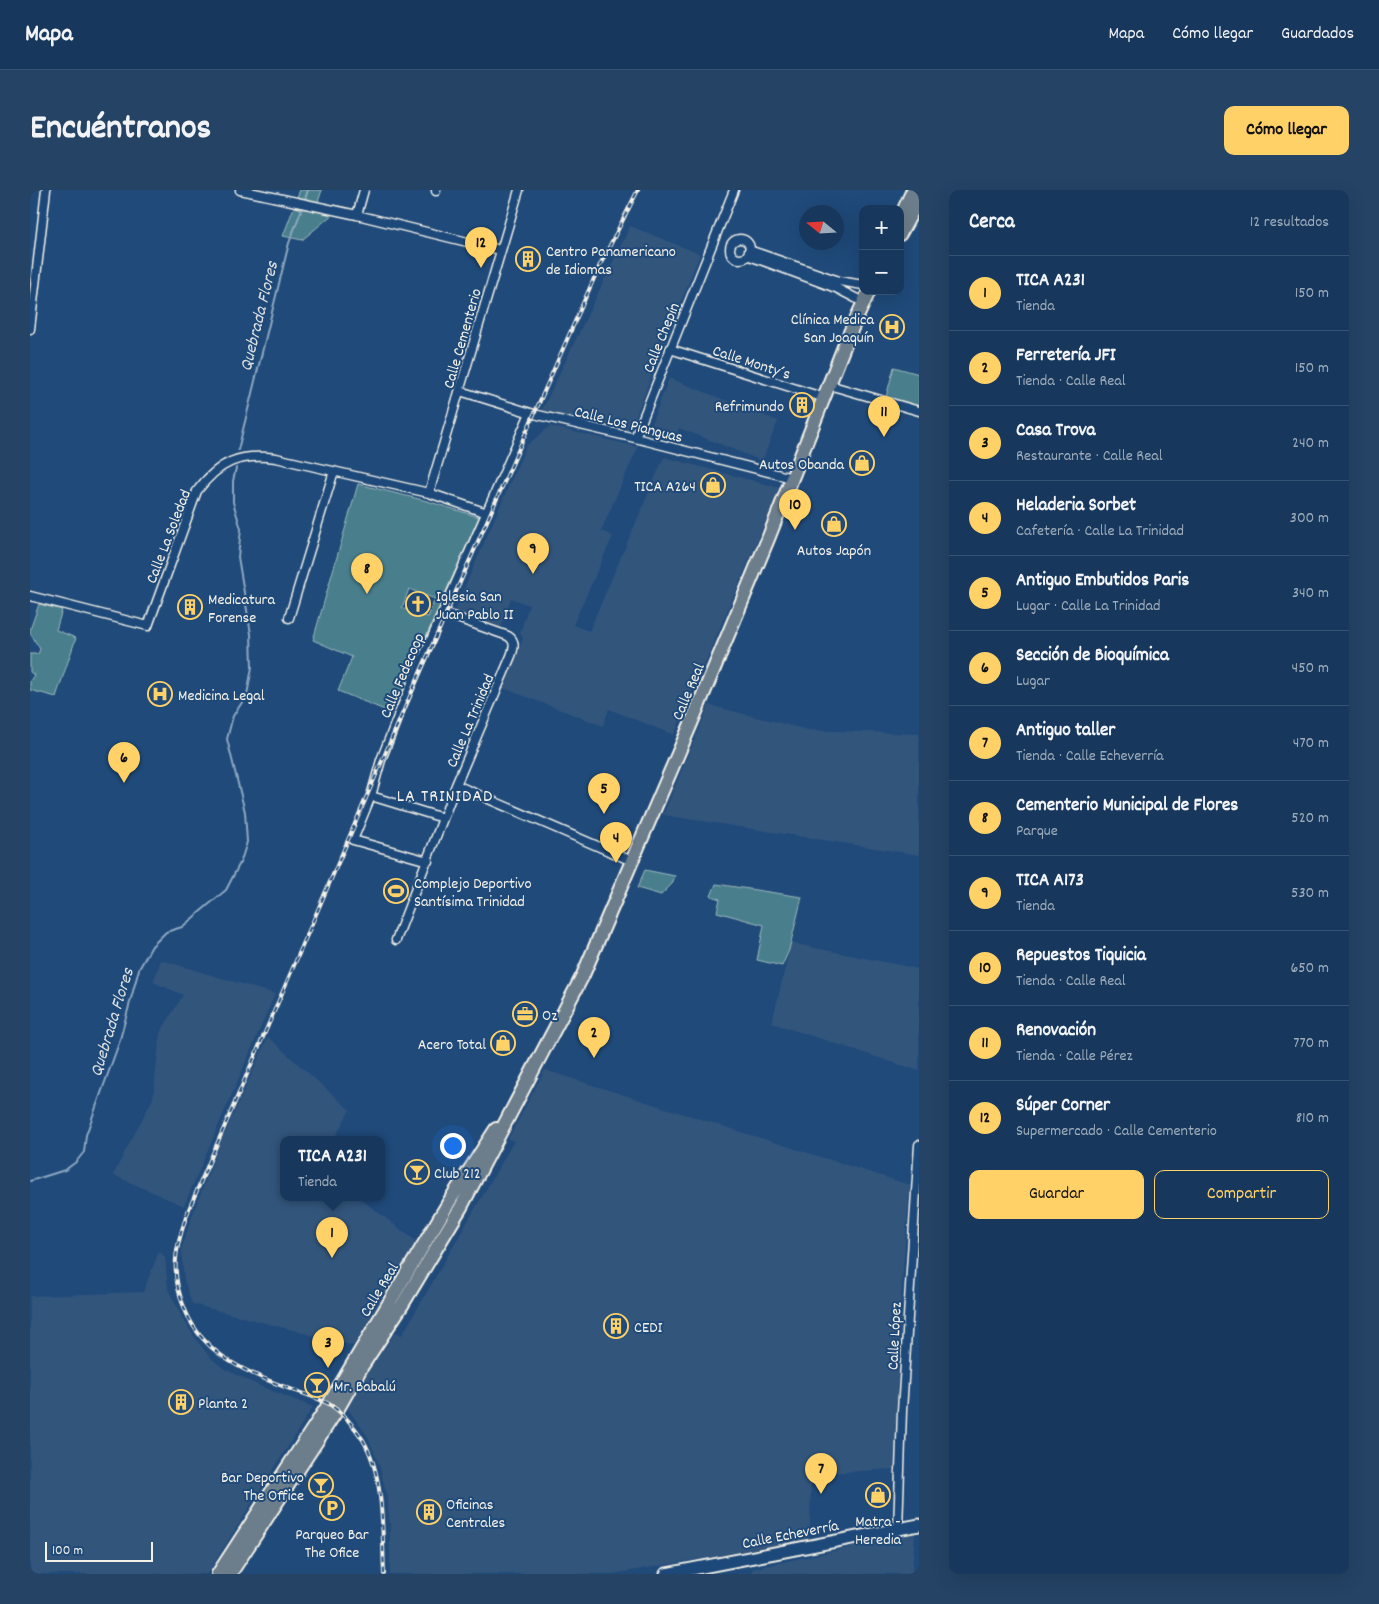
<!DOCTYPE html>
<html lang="es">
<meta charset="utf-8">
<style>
body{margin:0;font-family:Dekko,sans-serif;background:#244365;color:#f1f3f6}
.controls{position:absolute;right:15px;top:15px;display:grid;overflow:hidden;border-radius:10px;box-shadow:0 5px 20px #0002}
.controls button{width:45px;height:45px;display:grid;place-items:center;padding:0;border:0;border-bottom:1px solid #365272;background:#17385c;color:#f1f3f6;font:25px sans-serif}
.compass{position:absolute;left:769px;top:15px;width:45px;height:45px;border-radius:50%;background:#17385c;box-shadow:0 5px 20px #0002;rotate:288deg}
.scale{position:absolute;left:15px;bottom:12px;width:108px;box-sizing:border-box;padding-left:5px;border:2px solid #f4f1e8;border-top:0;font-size:14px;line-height:18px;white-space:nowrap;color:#f4f1e8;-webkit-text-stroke:4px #1f4a7a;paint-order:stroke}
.you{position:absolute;left:422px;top:955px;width:18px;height:18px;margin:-12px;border:4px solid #fff;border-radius:50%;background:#1a73e8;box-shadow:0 0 0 8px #1a73e833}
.badge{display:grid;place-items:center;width:32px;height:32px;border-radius:50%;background:#ffd166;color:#111;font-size:16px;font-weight:700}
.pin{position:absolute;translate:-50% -41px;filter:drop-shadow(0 1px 2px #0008)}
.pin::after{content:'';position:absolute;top:26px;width:18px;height:15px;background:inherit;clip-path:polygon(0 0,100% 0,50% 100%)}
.popup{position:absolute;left:250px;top:946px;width:105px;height:65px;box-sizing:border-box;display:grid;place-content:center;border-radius:10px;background:#17385c;filter:drop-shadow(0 1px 4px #0005);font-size:16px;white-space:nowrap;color:#9eacbb}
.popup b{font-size:19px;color:#f1f3f6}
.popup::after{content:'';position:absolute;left:50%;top:100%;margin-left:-10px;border:10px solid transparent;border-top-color:#17385c}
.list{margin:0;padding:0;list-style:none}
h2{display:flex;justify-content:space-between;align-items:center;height:65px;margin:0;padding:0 20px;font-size:21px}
h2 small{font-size:16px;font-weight:400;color:#9eacbb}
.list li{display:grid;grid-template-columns:32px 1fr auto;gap:15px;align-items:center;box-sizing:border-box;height:75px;padding:0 20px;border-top:1px solid #365272}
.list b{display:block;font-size:19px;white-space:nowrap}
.list p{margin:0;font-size:16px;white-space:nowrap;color:#9eacbb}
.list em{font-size:16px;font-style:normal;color:#9eacbb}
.actions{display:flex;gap:10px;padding:15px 20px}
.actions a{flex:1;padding:11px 0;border:1px solid #ffd166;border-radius:10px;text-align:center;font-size:18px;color:#ffd166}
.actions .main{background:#ffd166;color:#111}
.map{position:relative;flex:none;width:889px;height:1384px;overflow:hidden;border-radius:10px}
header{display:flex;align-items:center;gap:30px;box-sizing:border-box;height:70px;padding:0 25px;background:#17385c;border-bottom:1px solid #365272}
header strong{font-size:24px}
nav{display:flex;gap:28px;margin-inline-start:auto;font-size:18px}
.intro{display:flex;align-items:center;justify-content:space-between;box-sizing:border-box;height:120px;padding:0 30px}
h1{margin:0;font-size:35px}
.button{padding:12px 22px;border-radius:10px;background:#ffd166;color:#111;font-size:18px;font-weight:700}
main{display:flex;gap:30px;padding:0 30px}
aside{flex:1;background:#17385c;border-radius:10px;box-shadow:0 5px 20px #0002}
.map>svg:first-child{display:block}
.built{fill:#32557c}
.green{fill:#4a7f8d;stroke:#9fb8ba;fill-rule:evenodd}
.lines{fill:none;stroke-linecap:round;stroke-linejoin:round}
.stream{stroke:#8ea8c0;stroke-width:2}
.street-casing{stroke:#f4f1e8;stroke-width:11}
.secondary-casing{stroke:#f4f1e8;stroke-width:15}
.primary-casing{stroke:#f4f1e8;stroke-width:16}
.street{stroke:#1f4a7a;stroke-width:8}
.secondary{stroke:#1f4a7a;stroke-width:11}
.primary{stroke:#6c7d8b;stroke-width:12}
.rail-casing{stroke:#f4f1e8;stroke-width:4}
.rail{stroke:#1f4a7a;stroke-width:2;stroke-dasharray:5.5;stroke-linecap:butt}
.labels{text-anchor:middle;stroke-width:4;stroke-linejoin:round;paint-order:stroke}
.poi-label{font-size:16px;fill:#f4f1e8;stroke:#1f4a7a;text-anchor:start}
.street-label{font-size:16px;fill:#f4f1e8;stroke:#1f4a7a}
.water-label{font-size:18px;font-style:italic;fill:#dadfde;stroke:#1f4a7a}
.neighbourhood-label{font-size:18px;letter-spacing:1px;fill:#f4f1e8;stroke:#1f4a7a}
</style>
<header>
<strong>Mapa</strong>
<nav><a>Mapa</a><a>Cómo llegar</a><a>Guardados</a></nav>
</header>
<div class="intro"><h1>Encuéntranos</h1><a class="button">Cómo llegar</a></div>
<main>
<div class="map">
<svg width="889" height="1384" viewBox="0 0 889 1384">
<rect width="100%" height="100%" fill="#1f4a7a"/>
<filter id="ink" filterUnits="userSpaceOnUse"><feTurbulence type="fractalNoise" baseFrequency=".02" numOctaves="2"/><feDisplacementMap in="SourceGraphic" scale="10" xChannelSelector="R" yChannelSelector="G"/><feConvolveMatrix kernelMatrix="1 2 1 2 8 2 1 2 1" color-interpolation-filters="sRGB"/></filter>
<g filter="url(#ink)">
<path class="built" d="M 600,36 L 670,64 L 599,243 L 512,220 Z
M 639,188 L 748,231 L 732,271 L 649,238 L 646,244 L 621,234 Z
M 520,236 L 608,257 L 571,341 L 583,346 L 543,435 L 559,441 L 634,267 L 750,298 L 644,545 L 579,519 L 573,536 L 473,498 L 490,457 L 493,448 L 490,443 L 499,415 L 481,408 L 471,438 L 424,422 L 496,256 Z
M 679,515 L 778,540 L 889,544 L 889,665 L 633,625 Z
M 761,753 L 889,779 L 889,881 L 742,833 Z
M 131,770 L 245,804 L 154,1016 L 83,985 L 123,908 L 130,843 L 153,805 L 123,792 Z
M 238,847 L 320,920 L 304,949 L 253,949 L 253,1007 L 328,1007 L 386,1051 L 323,1156 L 162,1114 L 154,1090 L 151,1060 L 163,1023 L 190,954 Z
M 515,880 L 880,995 L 872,1091 L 864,1279 L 781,1284 L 780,1350 L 583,1384 L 360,1384 L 360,1336 L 357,1306 L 349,1275 L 338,1247 L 315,1215 L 366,1142 L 372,1145 L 484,951 L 478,949 Z
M 129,1061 L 135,1067 L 138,1099 L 153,1129 L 167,1151 L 181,1168 L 193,1178 L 230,1196 L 283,1217 L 177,1384 L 0,1384 L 0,1106 L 113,1102 Z
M 885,1343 L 882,1384 L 722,1384 L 722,1379 Z"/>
<path class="green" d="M 270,0 L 292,0 L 288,12 L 267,7 Z
M 264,17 L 303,24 L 272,50 L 253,46 Z
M 864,177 L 889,184 L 889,217 L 856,207 Z
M 328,294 L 397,311 L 449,327 L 362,523 L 308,501 L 322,467 L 283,450 ZM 379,399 L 405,409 L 398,427 L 372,418 Z
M 9,414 L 32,420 L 26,440 L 46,448 L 26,507 L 0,500 L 0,491 L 4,485 L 0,482 L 0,464 L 8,464 L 10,459 L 0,443 L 0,440 Z
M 615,680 L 645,686 L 642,694 L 631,705 L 607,698 Z
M 686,694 L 772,707 L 759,760 L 752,776 L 727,770 L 734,735 L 687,722 L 690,709 L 681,706 Z"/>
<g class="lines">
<path class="stream" d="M 274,12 L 278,0
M 208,260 L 259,53 L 273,16
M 0,991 L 35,980 L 46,972 L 54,962 L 56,945 L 89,853 L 109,779 L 122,756 L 136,742 L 152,737 L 196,700 L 211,671 L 217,652 L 215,622 L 197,549 L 203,526 L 217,505 L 222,477 L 221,444 L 208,367 L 211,339 L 203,312 L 203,291 L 206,278"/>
<defs>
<path id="street" d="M 210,0 L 327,25 L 470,60
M 406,1 L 406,0
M 327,25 L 334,0
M700 59a10 10 0 1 1 20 0a10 10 0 1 1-20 0Z
M 719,60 L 809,91 L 833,95
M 717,65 L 806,98 L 833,112
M 0,139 L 16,0
M 640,159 L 795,208
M 799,195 L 889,221
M 430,201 L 504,224 L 605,248 L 762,288
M 605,248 L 704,0
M 399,303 L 489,0
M 0,406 L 118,436 L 167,301 C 189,272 209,263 246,268 L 399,303 L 457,323
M 259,428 L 304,281
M 426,595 L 602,671
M 341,606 L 413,628
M 398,671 L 323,650 L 341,606 L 351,570 L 372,516 L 500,223
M 366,750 L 426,595 L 481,466 C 484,458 486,451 478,446 L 413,423
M 868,1339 L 872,1221 L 889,955"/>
<path id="secondary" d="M 636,1384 L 889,1335"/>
<path id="primary" d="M 870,28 L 883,0
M 870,44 L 889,9
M 188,1384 L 299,1214 L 422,1007 L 466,939
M 200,1384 L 307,1220 L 332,1176 L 372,1115 L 431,1017 L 553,785 L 660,536 L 738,349 L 817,149 L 839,101"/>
</defs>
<use href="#street" class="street-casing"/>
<use href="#secondary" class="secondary-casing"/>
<use href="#primary" class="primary-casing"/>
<use href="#street" class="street"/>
<use href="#secondary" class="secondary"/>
<use href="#primary" class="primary"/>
<defs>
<path id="rail" d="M 354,1384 C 352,1342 355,1287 333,1250 C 325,1237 312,1222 299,1214 C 288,1208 275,1204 263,1200 C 221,1184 175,1167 156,1122 C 139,1083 145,1057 159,1019 L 386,492 L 569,77 L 608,0"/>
</defs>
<use href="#rail" class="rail-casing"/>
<use href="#rail" class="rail"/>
</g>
</g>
<defs>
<symbol id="building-ring" viewBox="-11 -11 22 22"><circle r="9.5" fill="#1f4a7a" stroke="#ffd166" stroke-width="1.5"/><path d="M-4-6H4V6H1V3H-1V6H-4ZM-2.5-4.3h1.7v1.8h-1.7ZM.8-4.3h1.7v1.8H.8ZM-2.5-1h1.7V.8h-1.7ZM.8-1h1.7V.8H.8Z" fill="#ffd166"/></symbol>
<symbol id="hospital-ring" viewBox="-11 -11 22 22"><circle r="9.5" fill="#1f4a7a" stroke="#ffd166" stroke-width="1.5"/><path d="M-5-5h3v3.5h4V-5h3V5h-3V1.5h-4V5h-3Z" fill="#ffd166"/></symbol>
<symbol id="shop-ring" viewBox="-11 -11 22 22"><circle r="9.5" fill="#1f4a7a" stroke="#ffd166" stroke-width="1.5"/><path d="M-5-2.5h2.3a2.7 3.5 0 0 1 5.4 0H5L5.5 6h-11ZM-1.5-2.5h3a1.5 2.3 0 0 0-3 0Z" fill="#ffd166"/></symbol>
<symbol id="church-ring" viewBox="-11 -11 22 22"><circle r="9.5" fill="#1f4a7a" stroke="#ffd166" stroke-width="1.5"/><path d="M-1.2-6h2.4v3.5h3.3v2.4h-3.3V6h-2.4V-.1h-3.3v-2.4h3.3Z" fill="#ffd166"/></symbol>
<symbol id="stadium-ring" viewBox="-11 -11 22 22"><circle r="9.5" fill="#1f4a7a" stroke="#ffd166" stroke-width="1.5"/><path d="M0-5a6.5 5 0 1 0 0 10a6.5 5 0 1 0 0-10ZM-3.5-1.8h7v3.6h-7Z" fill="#ffd166"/></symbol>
<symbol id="office-ring" viewBox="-11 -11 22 22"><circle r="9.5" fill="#1f4a7a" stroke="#ffd166" stroke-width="1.5"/><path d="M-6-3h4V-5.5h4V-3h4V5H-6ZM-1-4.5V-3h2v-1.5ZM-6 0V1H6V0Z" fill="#ffd166"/></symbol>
<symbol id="bar-ring" viewBox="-11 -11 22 22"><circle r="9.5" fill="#1f4a7a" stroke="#ffd166" stroke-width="1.5"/><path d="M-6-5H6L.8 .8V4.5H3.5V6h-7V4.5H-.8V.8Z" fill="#ffd166"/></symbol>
<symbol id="parking-ring" viewBox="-11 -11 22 22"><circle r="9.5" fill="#1f4a7a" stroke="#ffd166" stroke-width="1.5"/><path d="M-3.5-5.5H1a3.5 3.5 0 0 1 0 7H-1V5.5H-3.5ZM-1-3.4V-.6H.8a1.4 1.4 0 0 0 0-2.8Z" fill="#ffd166"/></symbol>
</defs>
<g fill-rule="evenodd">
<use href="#building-ring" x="484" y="55" width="28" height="28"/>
<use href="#hospital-ring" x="848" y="123" width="28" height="28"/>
<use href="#building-ring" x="758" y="201" width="28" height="28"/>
<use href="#shop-ring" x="818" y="259" width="28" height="28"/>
<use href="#shop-ring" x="669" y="281" width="28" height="28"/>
<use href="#shop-ring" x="790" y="320" width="28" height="28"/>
<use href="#church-ring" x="374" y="400" width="28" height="28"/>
<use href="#building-ring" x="146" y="403" width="28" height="28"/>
<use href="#hospital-ring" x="116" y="490" width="28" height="28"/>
<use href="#stadium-ring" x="352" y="687" width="28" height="28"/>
<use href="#office-ring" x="481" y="810" width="28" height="28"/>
<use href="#shop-ring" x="459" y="839" width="28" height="28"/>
<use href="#bar-ring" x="373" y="968" width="28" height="28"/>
<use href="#building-ring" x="572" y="1122" width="28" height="28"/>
<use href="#bar-ring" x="273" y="1181" width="28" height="28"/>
<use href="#building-ring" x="137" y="1198" width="28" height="28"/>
<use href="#bar-ring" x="277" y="1281" width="28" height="28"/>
<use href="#shop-ring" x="834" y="1291" width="28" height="28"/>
<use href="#parking-ring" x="288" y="1304" width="28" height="28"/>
<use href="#building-ring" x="385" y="1308" width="28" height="28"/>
</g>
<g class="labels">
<g class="poi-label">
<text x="516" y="66">Centro Panamericano<tspan x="516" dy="18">de Idiomas</tspan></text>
<text x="844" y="134" text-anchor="end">Clínica Medica<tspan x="844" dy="18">San Joaquín</tspan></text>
<text x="754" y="221" text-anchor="end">Refrimundo</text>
<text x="814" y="279" text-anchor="end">Autos Obanda</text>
<text x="666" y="301" text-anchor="end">TICA A264</text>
<text x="804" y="365" text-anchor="middle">Autos Japón</text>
<text x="406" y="411">Iglesia San<tspan x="406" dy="18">Juan Pablo II</tspan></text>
<text x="178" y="414">Medicatura<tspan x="178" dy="18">Forense</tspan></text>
<text x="148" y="510">Medicina Legal</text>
<text x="384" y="698">Complejo Deportivo<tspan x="384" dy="18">Santísima Trinidad</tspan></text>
<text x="512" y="830">Oz</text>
<text x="456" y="859" text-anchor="end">Acero Total</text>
<text x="404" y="988">Club 212</text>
<text x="604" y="1142">CEDI</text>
<text x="304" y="1201">Mr. Babalú</text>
<text x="168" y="1218">Planta 2</text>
<text x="274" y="1292" text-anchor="end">Bar Deportivo<tspan x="274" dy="18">The Office</tspan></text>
<text x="416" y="1319">Oficinas<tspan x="416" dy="18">Centrales</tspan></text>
<text x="848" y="1336" text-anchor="middle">Matra -<tspan x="848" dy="18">Heredia</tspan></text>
<text x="302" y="1349" text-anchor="middle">Parqueo Bar<tspan x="302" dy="18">The Ofice</tspan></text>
</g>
<g class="street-label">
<text transform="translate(630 147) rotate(-68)" y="6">Calle Chepín</text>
<text transform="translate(431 148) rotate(-74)" y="6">Calle Cementerio</text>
<text transform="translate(722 171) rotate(18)" y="6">Calle Monty´s</text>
<text transform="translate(599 233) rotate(14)" y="6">Calle Los Pianguas</text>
<text transform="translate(137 346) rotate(-69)" y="6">Calle La Soledad</text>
<text transform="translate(371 485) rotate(-67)" y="6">Calle Fedecoop</text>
<text transform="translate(657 501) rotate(-67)" y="6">Calle Real</text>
<text transform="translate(439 530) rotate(-67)" y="6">Calle La Trinidad</text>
<text transform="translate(348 1099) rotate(-59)" y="6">Calle Real</text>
<text transform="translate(863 1146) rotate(-87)" y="6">Calle López</text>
<text transform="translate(760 1343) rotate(-11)" y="6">Calle Echeverría</text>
</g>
<g class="water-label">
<text transform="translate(228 126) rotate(-76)" y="6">Quebrada Flores</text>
<text transform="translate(81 832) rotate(-73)" y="6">Quebrada Flores</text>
</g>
<g class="neighbourhood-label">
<text x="415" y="611">LA TRINIDAD</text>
</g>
</g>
</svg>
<div class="controls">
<button>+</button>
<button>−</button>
</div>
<svg class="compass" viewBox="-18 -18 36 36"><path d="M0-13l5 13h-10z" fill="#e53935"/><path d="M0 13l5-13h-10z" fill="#9eacbb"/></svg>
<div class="scale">100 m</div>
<div class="you"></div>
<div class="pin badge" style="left:302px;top:1068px">1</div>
<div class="popup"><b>TICA A231</b>Tienda</div>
<div class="pin badge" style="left:564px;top:868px">2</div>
<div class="pin badge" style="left:298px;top:1178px">3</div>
<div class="pin badge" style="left:586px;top:673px">4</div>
<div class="pin badge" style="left:574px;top:624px">5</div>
<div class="pin badge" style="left:94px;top:593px">6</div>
<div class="pin badge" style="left:791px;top:1304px">7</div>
<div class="pin badge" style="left:337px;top:404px">8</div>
<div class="pin badge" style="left:503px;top:384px">9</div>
<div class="pin badge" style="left:765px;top:340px">10</div>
<div class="pin badge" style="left:854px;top:247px">11</div>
<div class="pin badge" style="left:451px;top:78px">12</div>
</div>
<aside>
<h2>Cerca<small>12 resultados</small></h2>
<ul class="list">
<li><span class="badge">1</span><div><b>TICA A231</b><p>Tienda</p></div><em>150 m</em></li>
<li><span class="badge">2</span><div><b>Ferretería JFI</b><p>Tienda · Calle Real</p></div><em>150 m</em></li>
<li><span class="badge">3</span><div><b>Casa Trova</b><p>Restaurante · Calle Real</p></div><em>240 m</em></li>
<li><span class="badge">4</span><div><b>Heladeria Sorbet</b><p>Cafetería · Calle La Trinidad</p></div><em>300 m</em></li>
<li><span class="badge">5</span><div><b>Antiguo Embutidos Paris</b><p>Lugar · Calle La Trinidad</p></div><em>340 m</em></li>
<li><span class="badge">6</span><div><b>Sección de Bioquímica</b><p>Lugar</p></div><em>450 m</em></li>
<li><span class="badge">7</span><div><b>Antiguo taller</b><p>Tienda · Calle Echeverría</p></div><em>470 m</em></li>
<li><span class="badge">8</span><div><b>Cementerio Municipal de Flores</b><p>Parque</p></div><em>520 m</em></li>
<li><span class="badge">9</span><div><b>TICA A173</b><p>Tienda</p></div><em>530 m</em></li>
<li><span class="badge">10</span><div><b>Repuestos Tiquicia</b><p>Tienda · Calle Real</p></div><em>650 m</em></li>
<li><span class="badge">11</span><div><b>Renovación</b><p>Tienda · Calle Pérez</p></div><em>770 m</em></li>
<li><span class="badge">12</span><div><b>Súper Corner</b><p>Supermercado · Calle Cementerio</p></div><em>810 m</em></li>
</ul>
<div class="actions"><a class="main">Guardar</a><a>Compartir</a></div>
</aside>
</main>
